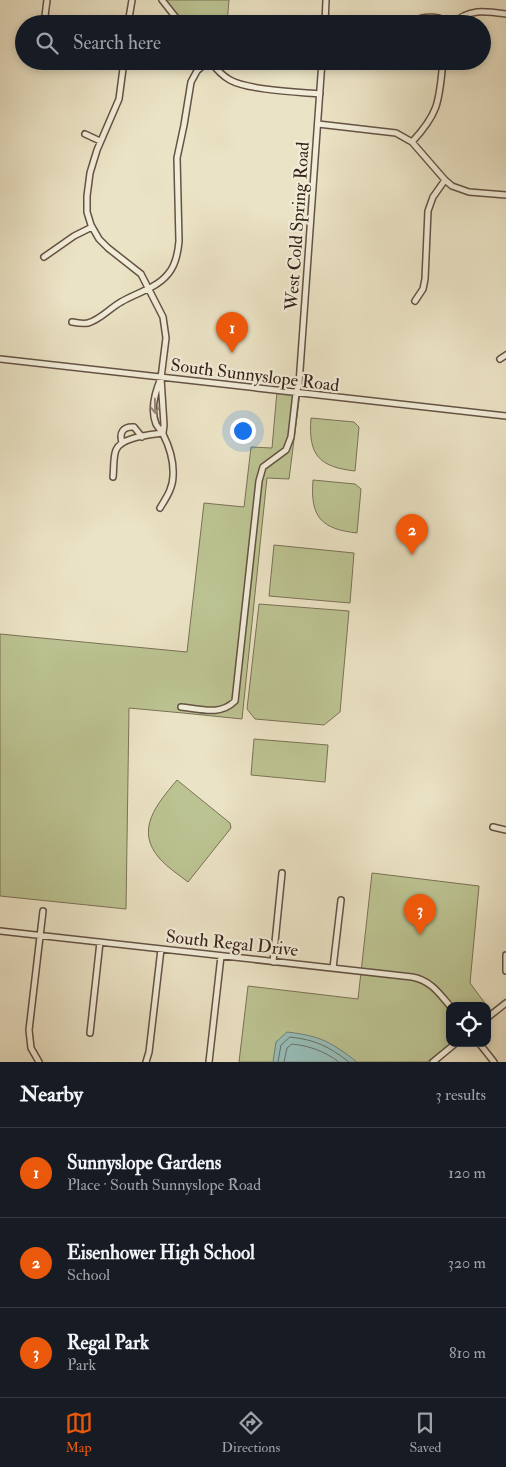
<!DOCTYPE html>
<meta charset="utf-8">
<style>
body{margin:0;font-family:"IM FELL Double Pica",serif;background:#242831;color:#f1f3f6}
.controls{position:absolute;right:15px;bottom:15px;display:grid;overflow:hidden;border-radius:10px;box-shadow:0 2px 8px #0003}
.controls button{width:45px;height:45px;display:grid;place-items:center;padding:0;border:0;border-bottom:1px solid #363941;background:#171b24;color:#f1f3f6;font:25px sans-serif}
.you{position:absolute;left:242px;top:430px;width:18px;height:18px;margin:-12px;border:4px solid #fff;border-radius:50%;background:#1a73e8;box-shadow:0 0 0 8px #1a73e833}
.badge{display:grid;place-items:center;width:32px;height:32px;border-radius:50%;background:#ea580c;color:#fff;font-size:16px;font-weight:700}
.pin{position:absolute;translate:-50% -41px;filter:drop-shadow(0 1px 2px #0008)}
.pin::after{content:'';position:absolute;top:26px;width:18px;height:15px;background:inherit;clip-path:polygon(0 0,100% 0,50% 100%)}
.list{margin:0;padding:0;list-style:none}
h2{display:flex;justify-content:space-between;align-items:center;height:65px;margin:0;padding:0 20px;font-size:21px}
h2 small{font-size:16px;font-weight:400;color:#9ea1a6}
.list li{display:grid;grid-template-columns:32px 1fr auto;gap:15px;align-items:center;box-sizing:border-box;height:90px;padding:0 20px;border-top:1px solid #363941}
.list b{display:block;font-size:19px;white-space:nowrap}
.list p{margin:0;font-size:16px;white-space:nowrap;color:#9ea1a6}
.list em{font-size:16px;font-style:normal;color:#9ea1a6}
.icon{flex:none;width:28px;height:28px;fill:none;stroke:currentColor;stroke-width:2;stroke-linecap:round;stroke-linejoin:round}
.map{position:relative;flex:none;width:506px;height:1062px;overflow:hidden}
.search{position:absolute;background:#171b24;box-shadow:0 2px 8px #0003;left:15px;right:15px;top:15px;height:55px;display:flex;align-items:center;gap:12px;box-sizing:border-box;padding:0 18px;border-radius:28px;color:#9ea1a6;font-size:19px}
.sheet{height:335px;background:#171b24}
nav{display:flex;justify-content:space-around;align-items:center;box-sizing:border-box;height:70px;border-top:1px solid #363941;background:#171b24;font-size:14px;color:#9ea1a6}
nav a{display:grid;justify-items:center;gap:2px}
nav .on{color:#ea580c}
.map>svg:first-child{display:block}
.green{fill:#bcc392;stroke:#7a7256}
.water{fill:#98beb8;stroke:#718078}
.lines{fill:none;stroke-linecap:round;stroke-linejoin:round}
.shore{stroke:#687068;stroke-width:1}
.minor-casing{stroke:#645244;stroke-width:8}
.minor{stroke:#f2edd9;stroke-width:5}
.oneway{stroke:#948879}
.labels{text-anchor:middle;stroke-width:4.5;stroke-linejoin:round;paint-order:stroke}
.street-label{font-size:18px;fill:#372219;stroke:#f2edd9}
</style>
<div class="map">
<svg width="506" height="1062" viewBox="0 0 506 1062">
<rect width="100%" height="100%" fill="#ebe3c5"/>
<filter id="stains"><feTurbulence type="fractalNoise" baseFrequency=".004" numOctaves="4"/><feColorMatrix values="0 0 0 0 .2 0 0 0 0 .09 0 0 0 0 .02 0 0 0 .5 -.17"/></filter>
<radialGradient id="worn" r=".72"><stop offset=".6" stop-color="#630" stop-opacity="0"/><stop offset="1" stop-color="#630" stop-opacity=".3"/></radialGradient>
<path class="green" d="M 162,0 L 229,0 L 227,24 L 181,24 Z
M 277,391 L 300,393 L 289,479 L 267,478 L 242,719 L 183,713 L 129,708 L 126,909 L 0,896 L 0,634 L 187,652 L 204,503 L 244,507 L 251,447 L 272,448 Z
M 311,418 L 354,422 L 359,427 L 355,471 C 319,467 308,455 311,418 Z
M 313,480 L 355,484 L 361,489 L 357,533 C 321,529 310,517 313,480 Z
M 274,545 L 354,553 L 350,603 L 269,596 Z
M 259,604 L 349,611 L 340,712 L 324,725 L 255,719 L 247,709 Z
M 254,739 L 328,745 L 325,782 L 251,775 Z
M 177,780 L 230,823 L 231,828 L 188,882 C 178,874 168,868 160,859 C 134,830 157,804 177,780 Z
M 372,873 L 479,886 L 470,983 L 487,1006 L 450,1006 L 451,1043 L 427,1062 L 239,1062 L 248,986 L 358,999 Z"/>
<path class="water" d="M 287,1032 C 321,1036 331,1042 357,1062 L 273,1062 L 276,1042 Z"/>
<g class="lines">
<path class="shore" d="M 278,1062 L 281,1045 L 290,1037 C 316,1040 328,1046 349,1062
M 284,1062 L 287,1048 L 292,1044 C 310,1046 324,1051 339,1062"/>
<defs>
<path id="minor" d="M 162,0 L 181,24
M 414,21 C 425,15 441,16 451,24
M 44,24 L 47,0
M 128,24 L 132,0
M 325,24 L 326,0
M 453,24 C 468,8 486,11 506,14
M 124,61 L 119,99 L 97,150 L 90,173 L 87,196 L 87,212 L 91,225 L 99,239 L 108,248 L 141,274 L 163,317 L 166,338 L 161,378 L 164,425 L 163,433
M 210,61 C 216,69 221,75 230,80 C 248,90 298,92 320,94
M 318,124 L 396,133 L 412,142 L 445,180 L 452,186 L 469,192 L 506,195
M 85,134 L 100,141
M 412,142 C 440,112 439,100 443,61
M 44,257 L 74,236 L 92,227
M 415,301 L 423,289 L 425,279 L 428,211 L 433,197 L 445,180
M 72,322 C 77,323 83,324 88,323 C 100,320 110,308 121,302 C 136,293 157,288 168,274 C 176,265 178,253 179,241 L 177,158 L 184,125 L 191,82 L 197,71 L 208,61
M 0,359 L 506,416
M 500,359 L 506,355
M 122,442 C 119,433 123,426 134,427 L 142,437
M 113,477 C 114,469 113,457 116,450 C 121,437 150,435 163,433
M 160,508 C 166,498 173,488 173,476 C 174,462 169,446 163,434 C 161,430 158,428 156,424 C 150,409 155,392 161,378
M 181,707 C 201,709 220,716 235,701 L 259,481 L 263,467 L 286,450 L 291,437 L 296,393 L 299,384 L 322,61
M 493,827 L 506,830
M 0,931 L 412,977 C 430,980 439,993 450,1006
M 506,955 L 506,971
M 273,962 L 282,873
M 333,968 L 341,900
M 487,1018 L 506,1003
M 90,1033 L 100,942
M 479,1043 L 494,1062
M 39,1062 L 31,1048 L 29,1030 L 43,911
M 146,1062 L 149,1052 L 161,949
M 209,1062 L 221,956
M 433,1062 L 456,1043"/>
</defs>
<use href="#minor" class="minor-casing"/>
<use href="#minor" class="minor"/>
</g>
<defs><path id="oneway-shaft" d="M-6 0H5M1.5-3L5.5 0L1.5 3" fill="none" stroke-width="1.6" stroke-linecap="round" stroke-linejoin="round" transform="scale(1.25)"/></defs>
<use class="oneway" href="#oneway-shaft" transform="translate(155 406) rotate(89)"/>
<g class="labels">
<g class="street-label">
<text transform="translate(297 226) rotate(-86)" y="6">West Cold Spring Road</text>
<text transform="translate(255 375) rotate(7)" y="6">South Sunnyslope Road</text>
<text transform="translate(232 943) rotate(6)" y="6">South Regal Drive</text>
</g>
</g>
<rect width="100%" height="100%" filter="url(#stains)"/>
<rect width="100%" height="100%" fill="url(#worn)"/>
</svg>
<div class="controls">
<button><svg class="icon" aria-label="locate" viewBox="0 0 24 24"><circle cx="12" cy="12" r="6"/><path d="M12 2v4M12 18v4M2 12h4M18 12h4"/></svg></button>
</div>
<div class="you"></div>
<div class="pin badge" style="left:232px;top:353px">1</div>
<div class="pin badge" style="left:412px;top:555px">2</div>
<div class="pin badge" style="left:420px;top:935px">3</div>
<div class="search"><svg class="icon" aria-label="search" viewBox="0 0 24 24"><circle cx="10" cy="10" r="6"/><path d="M15 15l6 6"/></svg>Search here</div>
</div>
<section class="sheet">
<h2>Nearby<small>3 results</small></h2>
<ul class="list">
<li><span class="badge">1</span><div><b>Sunnyslope Gardens</b><p>Place · South Sunnyslope Road</p></div><em>120 m</em></li>
<li><span class="badge">2</span><div><b>Eisenhower High School</b><p>School</p></div><em>320 m</em></li>
<li><span class="badge">3</span><div><b>Regal Park</b><p>Park</p></div><em>810 m</em></li>
</ul>
</section>
<nav>
<a class="on"><svg class="icon" aria-label="map" viewBox="0 0 24 24"><path d="M3 6l6-2 6 2 6-2v14l-6 2-6-2-6 2zM9 4v14M15 6v14"/></svg>Map</a>
<a><svg class="icon" aria-label="directions" viewBox="0 0 24 24"><path d="M12 3l9 9-9 9-9-9zM9 14v-3h6M13 9l2 2-2 2"/></svg>Directions</a>
<a><svg class="icon" aria-label="saved" viewBox="0 0 24 24"><path d="M7 4h10v16l-5-4-5 4z"/></svg>Saved</a>
</nav>
